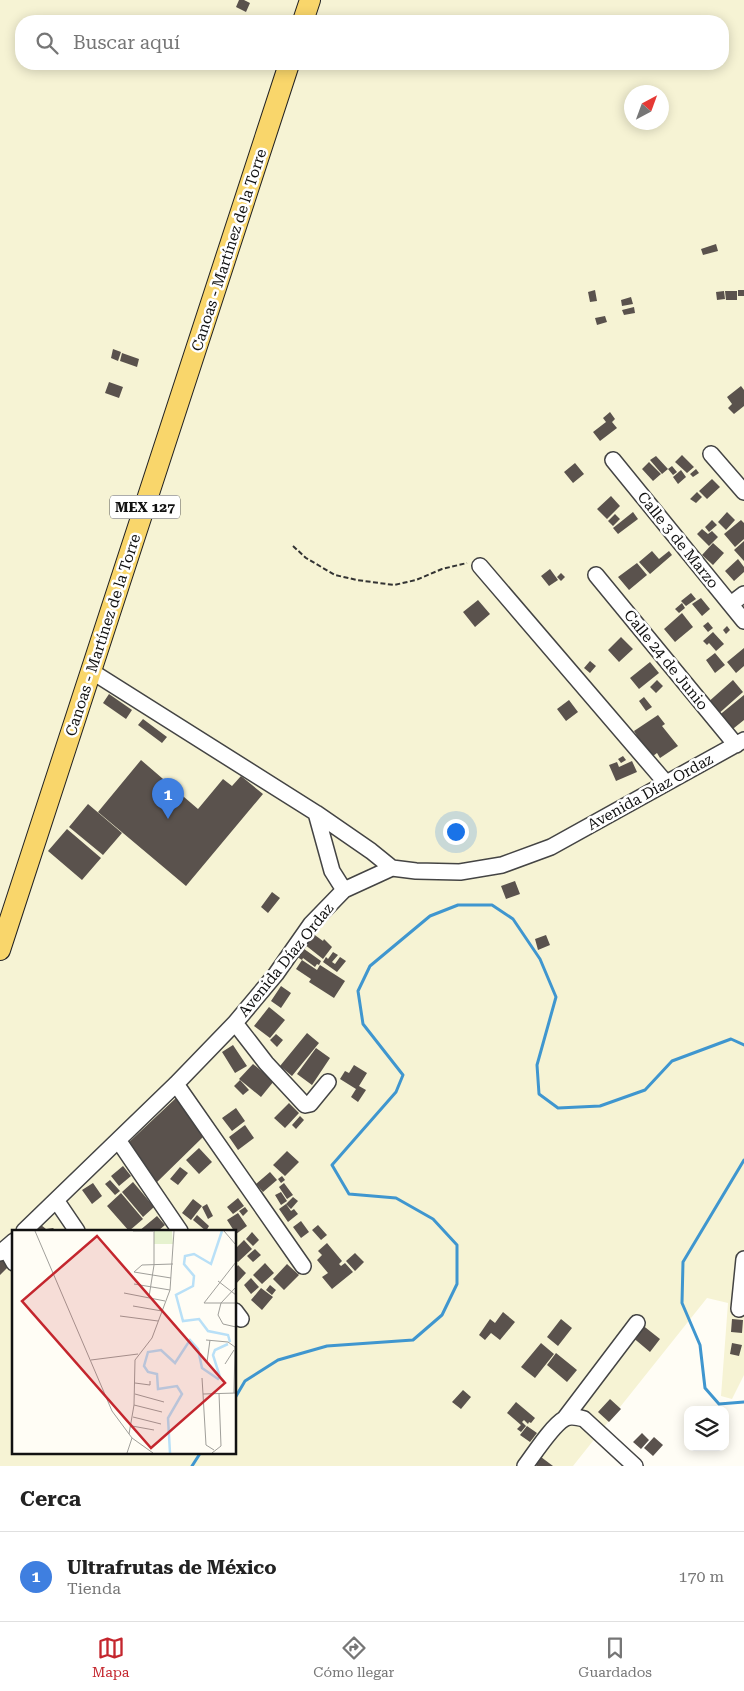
<!DOCTYPE html>
<html lang="es">
<meta charset="utf-8">
<style>
body{margin:0;font-family:"Roboto Serif",serif;background:#f2f2f2;color:#222}
.controls{position:absolute;right:15px;bottom:15px;display:grid;overflow:hidden;border-radius:10px;box-shadow:0 2px 12px #0003}
.controls button{width:45px;height:45px;display:grid;place-items:center;padding:0;border:0;border-bottom:1px solid #e0e0e0;background:#fff;color:#222;font:25px sans-serif}
.compass{position:absolute;left:624px;top:85px;width:45px;height:45px;border-radius:50%;background:#fff;box-shadow:0 2px 12px #0003;rotate:41deg}
.you{position:absolute;left:455px;top:831px;width:18px;height:18px;margin:-12px;border:4px solid #fff;border-radius:50%;background:#1a73e8;box-shadow:0 0 0 8px #1a73e833}
.badge{display:grid;place-items:center;width:32px;height:32px;border-radius:50%;background:#c4262e;color:#fff;font-size:16px;font-weight:700}
.pin{position:absolute;translate:-50% -41px;filter:drop-shadow(0 1px 2px #0008)}
.pin::after{content:'';position:absolute;top:26px;width:18px;height:15px;background:inherit;clip-path:polygon(0 0,100% 0,50% 100%)}
.list{margin:0;padding:0;list-style:none}
h2{display:flex;justify-content:space-between;align-items:center;height:65px;margin:0;padding:0 20px;font-size:21px}
h2 small{font-size:16px;font-weight:400;color:#767676}
.list li{display:grid;grid-template-columns:32px 1fr auto;gap:15px;align-items:center;box-sizing:border-box;height:90px;padding:0 20px;border-top:1px solid #e0e0e0}
.list b{display:block;font-size:19px;white-space:nowrap}
.list p{margin:0;font-size:16px;white-space:nowrap;color:#767676}
.list em{font-size:16px;font-style:normal;color:#767676}
.icon{flex:none;width:28px;height:28px;fill:none;stroke:currentColor;stroke-width:2;stroke-linecap:round;stroke-linejoin:round}
.map{position:relative;flex:none;width:744px;height:1466px;overflow:hidden}
.search{position:absolute;background:#fff;box-shadow:0 2px 12px #0003;left:15px;right:15px;top:15px;height:55px;display:flex;align-items:center;gap:12px;box-sizing:border-box;padding:0 18px;border-radius:20px;color:#767676;font-size:19px}
.sheet{height:155px;background:#fff}
nav{display:flex;justify-content:space-around;align-items:center;box-sizing:border-box;height:70px;border-top:1px solid #e0e0e0;background:#fff;font-size:14px;color:#767676}
nav a{display:grid;justify-items:center;gap:2px}
nav .on{color:#c4262e}
.map>svg:first-child{display:block}
.farmland{fill:#f6f3d4;fill-rule:evenodd}
.lines{fill:none;stroke-linecap:round;stroke-linejoin:round}
.stream{stroke:#3f96cf;stroke-width:3}
.building{fill:#5a524d}
.minor-casing{stroke:#444;stroke-width:18}
.major-casing{stroke:#222;stroke-width:22}
.path{stroke:#333;stroke-width:2;stroke-dasharray:5 2.5;stroke-linecap:butt}
.minor{stroke:#fff;stroke-width:15}
.major{stroke:#f9d66b;stroke-width:20}
.labels{text-anchor:middle;stroke-width:5;stroke-linejoin:round;paint-order:stroke}
.shield{fill:#fff;stroke:#585858;stroke-width:1}
.shield-label{font-size:14px;font-weight:bold;fill:#111}
.street-label{font-size:15px;fill:#111;stroke:#fff}
.inset-river{fill:none;stroke:#b9e0f7;stroke-width:2.5}
.inset-road{fill:none;stroke:#a09f9a;stroke-width:1}
.view{fill:#c4262e;fill-opacity:0.15;stroke:#c4262e;stroke-width:2.5}
.inset-edge{fill:none;stroke:#111;stroke-width:2.5}
</style>
<div class="map">
<svg width="744" height="1466" viewBox="0 0 744 1466">
<rect width="100%" height="100%" fill="#fffdf5"/>
<path class="farmland" d="M 0,0 L 744,0 L 744,1375 L 732,1399 L 721,1396 L 728,1303 L 707,1298 L 573,1466 L 0,1466 ZM 21,21 L 723,21 L 723,64 L 21,64 ZM 632,92 L 662,92 L 662,122 L 632,122 ZM 14,1231 L 235,1231 L 235,1452 L 14,1452 Z"/>
<g class="lines">
<path class="stream" d="M 744,1160 L 683,1262 L 682,1303 L 700,1345 L 705,1388 L 719,1404 L 744,1402
M 235,1398 L 245,1381 L 278,1360 L 327,1346 L 413,1340 L 442,1315 L 457,1284 L 457,1245 L 433,1219 L 396,1198 L 349,1194 L 332,1165 L 396,1092 L 403,1075 L 363,1024 L 358,991 L 370,966 L 430,916 L 458,905 L 492,905 L 513,919 L 540,959 L 556,997 L 537,1065 L 539,1094 L 558,1108 L 600,1106 L 645,1090 L 672,1061 L 731,1039 L 744,1045
M 192,1466 L 201,1452"/>
</g>
<path class="building" d="M 239,0 L 244,0 L 250,3 L 246,12 L 236,7 Z
M 716,244 L 718,251 L 703,255 L 701,249 Z
M 595,290 L 597,301 L 590,302 L 588,292 Z
M 738,290 L 744,290 L 744,296 L 738,296 Z
M 724,291 L 725,299 L 717,300 L 716,292 Z
M 725,291 L 737,291 L 737,300 L 726,300 Z
M 631,297 L 633,304 L 622,306 L 621,300 Z
M 634,307 L 635,313 L 624,315 L 622,310 Z
M 605,316 L 607,322 L 597,325 L 595,318 Z
M 113,349 L 121,352 L 118,361 L 111,358 Z
M 122,353 L 139,359 L 137,367 L 120,361 Z
M 109,382 L 123,387 L 119,398 L 105,393 Z
M 741,386 L 744,390 L 744,406 L 734,414 L 728,408 L 732,404 L 727,397 Z
M 610,412 L 615,419 L 612,422 L 617,428 L 600,441 L 593,432 L 606,422 L 603,418 Z
M 682,455 L 694,467 L 687,473 L 675,462 Z
M 656,456 L 668,469 L 662,474 L 650,460 Z
M 649,462 L 661,474 L 653,481 L 642,469 Z
M 575,463 L 584,474 L 573,483 L 564,472 Z
M 672,466 L 677,472 L 673,475 L 668,469 Z
M 696,469 L 699,473 L 693,477 L 690,474 Z
M 681,470 L 686,477 L 678,484 L 673,477 Z
M 712,479 L 720,487 L 707,499 L 699,491 Z
M 697,492 L 702,497 L 696,503 L 690,499 Z
M 611,496 L 620,506 L 607,519 L 597,509 Z
M 633,512 L 638,519 L 618,534 L 613,528 Z
M 727,512 L 735,520 L 726,530 L 718,522 Z
M 615,514 L 620,519 L 613,526 L 608,521 Z
M 712,520 L 717,525 L 709,532 L 705,527 Z
M 741,520 L 744,523 L 744,539 L 735,547 L 724,534 Z
M 702,529 L 708,534 L 712,531 L 718,537 L 709,546 L 697,534 Z
M 744,541 L 744,561 L 734,550 Z
M 713,543 L 724,553 L 713,565 L 702,555 Z
M 652,551 L 659,559 L 669,551 L 672,555 L 650,574 L 639,562 Z
M 738,559 L 744,567 L 744,572 L 734,581 L 725,571 Z
M 637,563 L 647,575 L 629,590 L 618,577 Z
M 550,569 L 558,580 L 549,586 L 541,576 Z
M 561,573 L 565,577 L 561,581 L 557,577 Z
M 691,593 L 696,599 L 686,606 L 681,601 Z
M 701,598 L 710,609 L 702,616 L 692,604 Z
M 478,600 L 490,614 L 475,627 L 463,612 Z
M 682,603 L 685,608 L 679,613 L 675,609 Z
M 682,613 L 693,627 L 675,642 L 664,629 Z
M 708,622 L 713,628 L 708,632 L 703,626 Z
M 727,626 L 730,630 L 726,634 L 723,630 Z
M 713,632 L 724,644 L 716,651 L 709,643 L 707,645 L 703,641 Z
M 621,637 L 633,649 L 619,662 L 608,650 Z
M 744,648 L 744,666 L 736,673 L 727,662 Z
M 715,653 L 725,665 L 715,673 L 706,660 Z
M 590,661 L 596,666 L 590,673 L 584,668 Z
M 650,662 L 659,673 L 639,689 L 630,678 Z
M 657,680 L 663,686 L 656,693 L 650,687 Z
M 733,680 L 743,692 L 716,716 L 706,704 Z
M 109,694 L 132,710 L 126,719 L 103,703 Z
M 744,695 L 744,720 L 729,732 L 717,717 Z
M 644,697 L 652,707 L 646,711 L 639,701 Z
M 569,700 L 578,712 L 566,721 L 557,709 Z
M 658,715 L 665,724 L 662,726 L 678,746 L 660,758 L 657,753 L 649,759 L 638,742 L 640,741 L 634,731 Z
M 143,719 L 167,737 L 162,743 L 138,725 Z
M 623,756 L 626,760 L 621,763 L 618,759 Z
M 141,760 L 198,809 L 223,779 L 232,786 L 241,776 L 263,794 L 186,886 L 98,812 Z
M 632,761 L 637,772 L 616,781 L 609,765 L 617,762 L 619,767 Z
M 88,804 L 122,833 L 103,855 L 69,827 Z
M 67,829 L 101,858 L 82,880 L 48,851 Z
M 515,881 L 520,894 L 506,899 L 501,886 Z
M 272,892 L 280,898 L 268,913 L 261,907 Z
M 312,933 L 323,941 L 324,939 L 332,947 L 323,959 L 304,944 Z
M 546,935 L 550,945 L 538,950 L 535,939 Z
M 300,946 L 321,961 L 319,965 L 317,964 L 315,967 L 303,958 L 302,960 L 294,955 Z
M 333,952 L 338,955 L 332,962 L 335,964 L 340,957 L 346,961 L 337,972 L 323,962 L 326,957 L 328,959 Z
M 302,960 L 317,970 L 320,965 L 345,981 L 334,998 L 309,982 L 311,979 L 296,969 Z
M 281,986 L 291,993 L 281,1008 L 271,1001 Z
M 269,1007 L 285,1020 L 270,1038 L 254,1026 Z
M 307,1033 L 319,1043 L 292,1076 L 280,1066 Z
M 276,1034 L 283,1040 L 277,1047 L 270,1040 Z
M 233,1045 L 247,1066 L 235,1073 L 222,1052 Z
M 316,1048 L 330,1058 L 312,1085 L 297,1074 Z
M 253,1064 L 274,1081 L 261,1097 L 239,1079 Z
M 354,1065 L 367,1073 L 359,1086 L 366,1090 L 358,1102 L 351,1097 L 356,1089 L 340,1079 L 345,1071 L 349,1073 Z
M 240,1080 L 249,1090 L 243,1095 L 234,1086 Z
M 176,1098 L 203,1137 L 154,1185 L 127,1144 Z
M 289,1103 L 299,1113 L 285,1128 L 274,1118 Z
M 236,1108 L 245,1121 L 232,1131 L 222,1118 Z
M 300,1116 L 304,1120 L 296,1129 L 292,1125 Z
M 245,1125 L 254,1138 L 238,1150 L 229,1137 Z
M 199,1148 L 212,1162 L 199,1174 L 186,1160 Z
M 287,1151 L 299,1162 L 285,1176 L 273,1165 Z
M 123,1166 L 131,1176 L 119,1186 L 111,1176 Z
M 180,1167 L 188,1173 L 178,1185 L 170,1179 Z
M 270,1172 L 277,1180 L 263,1192 L 256,1184 Z
M 282,1176 L 285,1180 L 281,1183 L 278,1179 Z
M 110,1180 L 120,1191 L 115,1195 L 105,1184 Z
M 133,1182 L 154,1207 L 143,1217 L 122,1192 Z
M 93,1183 L 102,1196 L 92,1204 L 82,1190 Z
M 284,1183 L 293,1195 L 287,1199 L 279,1187 Z
M 281,1192 L 287,1201 L 281,1205 L 275,1195 Z
M 121,1193 L 143,1219 L 129,1231 L 107,1206 Z
M 293,1197 L 298,1201 L 291,1209 L 286,1204 Z
M 238,1198 L 244,1206 L 233,1214 L 227,1207 Z
M 193,1199 L 202,1206 L 191,1220 L 182,1213 Z
M 207,1204 L 213,1216 L 208,1219 L 202,1207 Z
M 286,1204 L 291,1211 L 294,1209 L 298,1214 L 288,1222 L 279,1209 Z
M 245,1207 L 248,1211 L 243,1216 L 239,1211 Z
M 238,1213 L 247,1226 L 236,1234 L 227,1220 Z
M 197,1215 L 209,1226 L 206,1231 L 193,1220 Z
M 157,1216 L 165,1225 L 158,1231 L 139,1231 Z
M 301,1221 L 309,1232 L 301,1238 L 293,1227 Z
M 41,1225 L 46,1229 L 53,1228 L 56,1231 L 36,1231 Z
M 318,1225 L 327,1235 L 321,1240 L 312,1230 Z
M 252,1232 L 259,1240 L 253,1246 L 246,1239 Z
M 244,1240 L 252,1249 L 238,1262 L 235,1260 L 235,1249 Z
M 327,1243 L 342,1261 L 339,1264 L 341,1266 L 345,1263 L 353,1272 L 332,1289 L 322,1277 L 328,1273 L 317,1260 L 322,1255 L 318,1251 Z
M 255,1249 L 261,1255 L 253,1262 L 247,1256 Z
M 355,1253 L 364,1262 L 355,1271 L 346,1261 Z
M 1,1259 L 9,1266 L 0,1275 L 0,1260 Z
M 265,1263 L 274,1273 L 262,1284 L 253,1275 Z
M 287,1264 L 299,1275 L 284,1290 L 273,1279 Z
M 238,1265 L 246,1273 L 235,1285 L 235,1269 Z
M 251,1278 L 259,1287 L 251,1294 L 244,1285 Z
M 270,1285 L 276,1290 L 272,1295 L 266,1290 Z
M 261,1288 L 273,1297 L 262,1310 L 251,1300 Z
M 503,1312 L 515,1322 L 500,1340 L 491,1333 L 485,1340 L 479,1335 L 490,1319 L 495,1323 Z
M 561,1319 L 572,1328 L 558,1346 L 547,1337 Z
M 732,1319 L 743,1320 L 742,1333 L 731,1332 Z
M 641,1324 L 660,1339 L 650,1352 L 631,1336 Z
M 541,1343 L 554,1354 L 535,1378 L 521,1367 Z
M 732,1343 L 742,1345 L 739,1356 L 730,1354 Z
M 556,1353 L 577,1370 L 567,1382 L 547,1365 Z
M 463,1390 L 471,1397 L 461,1409 L 452,1402 Z
M 610,1399 L 621,1409 L 609,1422 L 598,1412 Z
M 516,1402 L 535,1418 L 531,1423 L 529,1422 L 528,1424 L 524,1420 L 522,1422 L 526,1426 L 521,1432 L 517,1429 L 521,1425 L 507,1413 Z
M 527,1426 L 537,1433 L 530,1442 L 520,1435 Z
M 642,1433 L 649,1440 L 641,1449 L 633,1442 Z
M 654,1437 L 663,1445 L 653,1456 L 644,1448 Z
M 537,1454 L 553,1466 L 537,1466 L 531,1461 Z"/>
<g class="lines">
<defs>
<path id="minor" d="M 711,454 L 744,492
M 613,460 L 744,621
M 480,566 L 666,783
M 596,575 L 736,745
M 731,604 L 744,594
M 91,671 L 316,813 L 371,851 L 392,868
M 316,813 L 332,871 L 344,890
M 235,1023 L 266,1063 L 305,1105 L 310,1104 L 328,1082
M 176,1084 L 303,1266
M 118,1140 L 180,1231
M 56,1200 L 77,1231
M 24,1231 L 176,1084 L 235,1023 L 276,974 L 311,924 L 344,890 L 392,868 L 416,871 L 460,872 L 502,865 L 551,847 L 744,740
M 6,1249 L 14,1263
M 0,1253 L 14,1241
M 739,1309 L 744,1259
M 235,1311 L 241,1319
M 565,1418 L 637,1323
M 525,1466 C 534,1454 552,1426 564,1419 C 570,1415 577,1417 584,1419 L 635,1466"/>
<path id="major" d="M 303,21 L 310,0
M 0,950 L 289,64"/>
</defs>
<use href="#minor" class="minor-casing"/>
<use href="#major" class="major-casing"/>
<path class="path" d="M 293,546 L 306,558 L 335,575 L 357,580 L 394,585 L 416,580 L 442,569 L 467,563"/>
<use href="#minor" class="minor"/>
<use href="#major" class="major"/>
</g>
<g class="labels">
<rect class="shield" x="110" y="495.5" width="70" height="23" rx="4"/>
<g class="shield-label">
<text x="145" y="512">MEX 127</text>
</g>
<g class="street-label">
<text transform="translate(229 250) rotate(-72)" y="5">Canoas - Martínez de la Torre</text>
<text transform="translate(678 540) rotate(51)" y="5">Calle 3 de Marzo</text>
<text transform="translate(103 635) rotate(-72)" y="5">Canoas - Martínez de la Torre</text>
<text transform="translate(666 660) rotate(51)" y="5">Calle 24 de Junio</text>
<text transform="translate(650 792) rotate(-29)" y="5">Avenida Díaz Ordaz</text>
<text transform="translate(286 960) rotate(-51)" y="5">Avenida Díaz Ordaz</text>
</g>
</g>
<g transform="translate(12 1230)">
<rect width="224" height="224" fill="#fffdf5"/>
<path d="M 142,1 L 160,1 L 161,14 L 142,14 Z" fill="#e6f2cf"/>
<path class="inset-river" d="M 210,1 L 199,34 L 182,24 L 173,26 L 172,34 L 182,46 L 181,56 L 164,65 L 171,91 L 187,89 L 196,101 L 216,105 L 218,112M 158,223 L 156,188 L 170,164 L 165,156 L 146,159 L 145,144 L 136,142 L 132,136 L 136,122 L 149,120 L 163,133 L 178,110 L 186,119 L 190,138 L 206,149 L 208,147 L 201,125 L 203,120 L 216,114"/>
<path class="inset-road" d="M 23,1 L 100,181 L 120,208 L 141,223M 121,1 L 141,1M 212,1 L 224,15M 224,32 L 192,73 L 224,73M 122,42 L 130,35 L 161,34M 122,42 L 159,48M 206,51 L 224,65M 122,54 L 158,60M 224,57 L 209,73 L 206,85 L 211,94 L 224,97M 112,63 L 153,71M 137,67 L 142,35 L 142,1M 121,76 L 150,81M 108,86 L 146,91M 194,110 L 216,112 L 223,117 L 222,163M 198,110 L 195,132 L 199,138M 79,130 L 126,124M 213,134 L 222,120M 190,148 L 191,164M 123,153 L 138,155 L 138,151M 123,164 L 152,172M 122,175 L 150,182M 121,187 L 149,194M 120,196 L 142,200M 117,204 L 122,175 L 123,130 L 140,108 L 158,60 L 162,1M 202,220 L 194,215 L 191,164 L 224,163M 115,223 L 120,208M 200,223 L 209,216 L 207,163"/>
<path class="view" d="M 85,6 L 213,153 L 139,218 L 10,71 Z"/>
<rect width="224" height="224" class="inset-edge"/>
</g>
</svg>
<div class="controls">
<button><svg class="icon" aria-label="layers" viewBox="0 0 24 24"><path d="M12 4l9 5-9 5-9-5zM3 14l9 5 9-5"/></svg></button>
</div>
<svg class="compass" viewBox="-18 -18 36 36"><path d="M0-13l5 13h-10z" fill="#e53935"/><path d="M0 13l5-13h-10z" fill="#767676"/></svg>
<div class="you"></div>
<div class="pin badge" style="left:168px;top:819px;background:#3f7fe0">1</div>
<div class="search"><svg class="icon" aria-label="search" viewBox="0 0 24 24"><circle cx="10" cy="10" r="6"/><path d="M15 15l6 6"/></svg>Buscar aquí</div>
</div>
<section class="sheet">
<h2>Cerca<small></small></h2>
<ul class="list">
<li><span class="badge" style="background:#3f7fe0">1</span><div><b>Ultrafrutas de México</b><p>Tienda</p></div><em>170 m</em></li>
</ul>
</section>
<nav>
<a class="on"><svg class="icon" aria-label="map" viewBox="0 0 24 24"><path d="M3 6l6-2 6 2 6-2v14l-6 2-6-2-6 2zM9 4v14M15 6v14"/></svg>Mapa</a>
<a><svg class="icon" aria-label="directions" viewBox="0 0 24 24"><path d="M12 3l9 9-9 9-9-9zM9 14v-3h6M13 9l2 2-2 2"/></svg>Cómo llegar</a>
<a><svg class="icon" aria-label="saved" viewBox="0 0 24 24"><path d="M7 4h10v16l-5-4-5 4z"/></svg>Guardados</a>
</nav>
